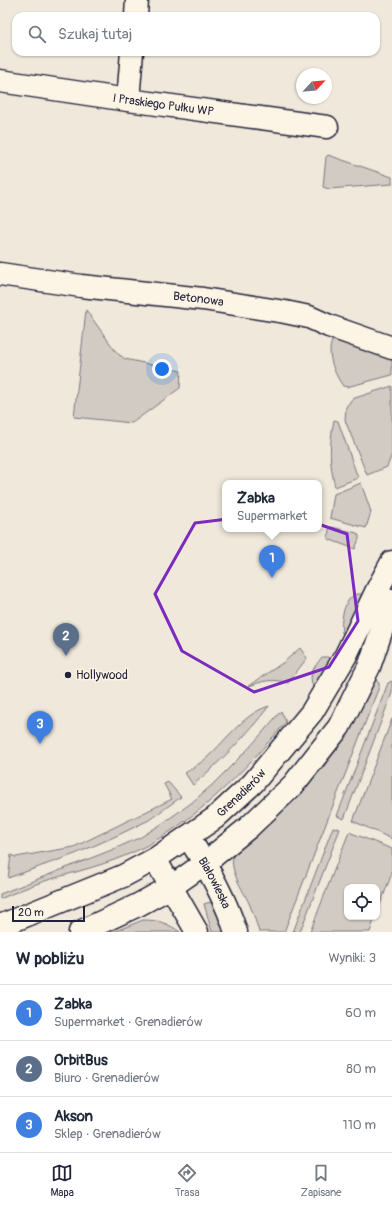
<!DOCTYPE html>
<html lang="pl">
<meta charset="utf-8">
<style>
body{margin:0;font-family:Pangolin,sans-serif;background:#f6f6f7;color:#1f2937}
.controls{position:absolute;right:12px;bottom:12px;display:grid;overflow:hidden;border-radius:8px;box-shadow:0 1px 3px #0004}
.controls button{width:36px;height:36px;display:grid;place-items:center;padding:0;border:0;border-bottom:1px solid #e0e1e3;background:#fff;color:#1f2937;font:20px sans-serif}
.compass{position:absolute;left:296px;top:68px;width:36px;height:36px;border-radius:50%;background:#fff;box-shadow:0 1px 3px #0004;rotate:64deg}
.scale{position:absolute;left:12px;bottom:10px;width:73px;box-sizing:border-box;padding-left:4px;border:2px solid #22223b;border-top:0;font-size:11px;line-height:14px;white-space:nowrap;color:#22223b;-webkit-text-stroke:3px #fcf5e5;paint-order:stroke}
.you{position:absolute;left:162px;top:369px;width:14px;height:14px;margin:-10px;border:3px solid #fff;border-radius:50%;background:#1a73e8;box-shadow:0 0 0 6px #1a73e833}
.badge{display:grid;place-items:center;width:26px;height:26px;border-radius:50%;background:#22223b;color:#fff;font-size:13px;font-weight:700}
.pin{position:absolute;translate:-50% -33px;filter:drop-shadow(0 1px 2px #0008)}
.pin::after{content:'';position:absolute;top:21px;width:14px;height:12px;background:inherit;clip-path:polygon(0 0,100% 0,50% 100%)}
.popup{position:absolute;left:222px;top:480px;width:100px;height:52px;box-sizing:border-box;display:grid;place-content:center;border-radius:8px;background:#fff;filter:drop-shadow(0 1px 3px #0005);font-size:13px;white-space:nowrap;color:#747a83}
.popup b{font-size:15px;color:#1f2937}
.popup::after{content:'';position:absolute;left:50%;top:100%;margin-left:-8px;border:8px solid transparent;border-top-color:#fff}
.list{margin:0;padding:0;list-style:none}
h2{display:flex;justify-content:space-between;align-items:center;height:52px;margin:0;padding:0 16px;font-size:17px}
h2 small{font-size:13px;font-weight:400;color:#747a83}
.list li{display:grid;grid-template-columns:26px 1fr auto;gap:12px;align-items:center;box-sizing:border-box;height:56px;padding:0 16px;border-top:1px solid #e0e1e3}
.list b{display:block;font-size:15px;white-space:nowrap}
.list p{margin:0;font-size:13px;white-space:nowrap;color:#747a83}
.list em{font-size:13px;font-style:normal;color:#747a83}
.icon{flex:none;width:22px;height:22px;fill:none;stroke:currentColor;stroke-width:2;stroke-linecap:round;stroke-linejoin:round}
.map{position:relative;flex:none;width:392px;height:932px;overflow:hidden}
.search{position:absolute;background:#fff;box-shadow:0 1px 3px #0004;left:12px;right:12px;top:12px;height:44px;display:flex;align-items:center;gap:10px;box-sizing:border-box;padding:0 14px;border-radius:12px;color:#747a83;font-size:15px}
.sheet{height:220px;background:#fff}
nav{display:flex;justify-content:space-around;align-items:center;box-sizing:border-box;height:56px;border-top:1px solid #e0e1e3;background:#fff;font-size:11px;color:#747a83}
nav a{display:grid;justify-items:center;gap:2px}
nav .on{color:#22223b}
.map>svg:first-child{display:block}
.green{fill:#d1cbc3;stroke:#7a767f}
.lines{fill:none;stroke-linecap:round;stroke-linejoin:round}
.street-casing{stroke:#22223b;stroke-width:25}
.secondary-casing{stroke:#22223b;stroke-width:25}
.street{stroke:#fcf5e5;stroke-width:22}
.secondary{stroke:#fcf5e5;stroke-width:22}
.marked{fill:none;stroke:#7b2cbf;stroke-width:3;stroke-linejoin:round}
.poi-dot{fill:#22223b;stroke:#fcf5e5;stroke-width:1.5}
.labels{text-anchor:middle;stroke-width:3;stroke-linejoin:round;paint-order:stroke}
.street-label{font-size:12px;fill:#22223b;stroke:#fcf5e5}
.poi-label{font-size:12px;fill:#22223b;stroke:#fcf5e5;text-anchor:start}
</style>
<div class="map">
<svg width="392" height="932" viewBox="0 0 392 932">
<rect width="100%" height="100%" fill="#efe8db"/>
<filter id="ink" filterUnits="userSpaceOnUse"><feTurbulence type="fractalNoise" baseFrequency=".025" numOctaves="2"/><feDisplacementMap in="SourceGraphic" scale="8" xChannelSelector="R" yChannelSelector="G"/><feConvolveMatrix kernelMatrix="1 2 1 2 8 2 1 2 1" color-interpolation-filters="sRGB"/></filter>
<g filter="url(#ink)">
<path class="green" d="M 328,155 L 392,177 L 392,184 L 329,189 L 323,187 L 326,157 Z
M 86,310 L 117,353 L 125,359 L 181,371 L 180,388 L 132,423 L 74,417 Z
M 333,337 L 392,356 L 392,375 L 347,387 L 343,386 C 336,376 330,363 330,350 C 330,346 332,341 333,337 Z
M 392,386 L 392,454 L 387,467 L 367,475 L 345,420 L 346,407 L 352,399 Z
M 334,420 L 338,421 L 358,478 L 335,487 C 329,461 329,446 334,420 Z
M 361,483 L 371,512 L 366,528 L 330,518 L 334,494 Z
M 332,527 L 357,533 L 359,536 L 359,539 L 355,549 L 328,539 L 329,529 Z
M 357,594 L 362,594 L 364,595 L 345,635 L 342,633 C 340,621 344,597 357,594 Z
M 300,648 L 307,658 L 288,683 C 273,678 261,681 247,687 L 284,662 Z
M 322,657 L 327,657 L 333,659 L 315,687 L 313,687 C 308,673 314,668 322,657 Z
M 375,679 L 379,683 L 379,687 L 284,932 L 259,932 C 256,922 253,912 249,903 C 242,888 230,872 233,856 L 280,813 L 320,771 L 331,757 L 348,734 Z
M 392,681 L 392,693 L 344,819 L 337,816 L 388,683 Z
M 269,706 C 247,735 221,761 193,785 L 185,773 C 191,769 197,765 203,761 C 225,743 241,715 269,706 Z
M 281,711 L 286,722 C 244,771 197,821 138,850 C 109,864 78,871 48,880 C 32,885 16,892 0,899 L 0,894 L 114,849 L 141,837 L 160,825 L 190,804 L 211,786 L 250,747 Z
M 392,719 L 392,839 L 353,821 Z
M 168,782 L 181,797 L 149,820 L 114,837 L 75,854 L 8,878 L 11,855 L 16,857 L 74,847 L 172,799 L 164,784 Z
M 333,827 L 340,829 L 300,932 L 293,932 Z
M 349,832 L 392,849 L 392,873 L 377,913 L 377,887 L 347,887 L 347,917 L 375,917 L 370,932 L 310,932 Z
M 210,902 L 218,913 L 227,932 L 212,932 L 204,904 Z
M 143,920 C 159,920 167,923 180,932 L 113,932 Z"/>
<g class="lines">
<defs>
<g id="street">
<path d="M 136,16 L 137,0"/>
<path id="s1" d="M 0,81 L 128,100 L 327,127"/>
<path d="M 128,100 L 132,52"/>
<path id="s2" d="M 0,274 L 81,286 L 203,299 L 285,312 L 309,317 L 329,326 L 392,348"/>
<path id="s3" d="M 188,837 C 208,867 225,898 236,932"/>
<path d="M 155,859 L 197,932"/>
</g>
<g id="secondary">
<path id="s4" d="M 0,926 L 123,876 L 155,859 L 215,818 L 253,783 L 312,712 L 346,655 L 377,590 L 392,562"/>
<path d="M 80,932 L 138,905 L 171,887 L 205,863 L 249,827 L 293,785 L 339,727 L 369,667 L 392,600"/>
</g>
</defs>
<use href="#street" class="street-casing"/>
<use href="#secondary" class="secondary-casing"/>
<use href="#street" class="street"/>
<use href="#secondary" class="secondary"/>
</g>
</g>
<path class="marked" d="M 284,512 L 347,534 L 358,621 L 329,667 L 254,692 L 182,651 L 155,594 L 195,523 Z"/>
<circle class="poi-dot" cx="68" cy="675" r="4"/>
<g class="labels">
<g class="street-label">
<text dy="4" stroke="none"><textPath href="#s1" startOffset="165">I Praskiego Pułku WP</textPath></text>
<text dy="4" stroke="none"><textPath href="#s2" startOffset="200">Betonowa</textPath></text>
<text dy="4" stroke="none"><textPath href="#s4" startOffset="278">Grenadierów</textPath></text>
<text dy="4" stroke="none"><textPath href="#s3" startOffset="53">Białowieska</textPath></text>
</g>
<g class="poi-label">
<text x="76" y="679">Hollywood</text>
</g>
</g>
</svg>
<div class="controls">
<button><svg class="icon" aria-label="locate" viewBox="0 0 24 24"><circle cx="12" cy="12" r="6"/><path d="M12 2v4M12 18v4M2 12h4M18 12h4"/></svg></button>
</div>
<svg class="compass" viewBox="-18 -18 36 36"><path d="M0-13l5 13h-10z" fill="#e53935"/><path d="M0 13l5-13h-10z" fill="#747a83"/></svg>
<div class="scale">20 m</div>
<div class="you"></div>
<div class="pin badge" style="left:272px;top:578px;background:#3f7fe0">1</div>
<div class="popup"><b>Żabka</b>Supermarket</div>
<div class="pin badge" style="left:66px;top:656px;background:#5c6f8a">2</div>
<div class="pin badge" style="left:40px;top:744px;background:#3f7fe0">3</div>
<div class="search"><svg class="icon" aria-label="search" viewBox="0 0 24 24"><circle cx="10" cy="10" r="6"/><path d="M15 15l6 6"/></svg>Szukaj tutaj</div>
</div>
<section class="sheet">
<h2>W pobliżu<small>Wyniki: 3</small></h2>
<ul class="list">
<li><span class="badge" style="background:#3f7fe0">1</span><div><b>Żabka</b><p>Supermarket · Grenadierów</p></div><em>60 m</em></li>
<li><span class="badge" style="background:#5c6f8a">2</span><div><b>OrbitBus</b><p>Biuro · Grenadierów</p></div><em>80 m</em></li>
<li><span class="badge" style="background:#3f7fe0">3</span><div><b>Akson</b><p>Sklep · Grenadierów</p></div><em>110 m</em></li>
</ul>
</section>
<nav>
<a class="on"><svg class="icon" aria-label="map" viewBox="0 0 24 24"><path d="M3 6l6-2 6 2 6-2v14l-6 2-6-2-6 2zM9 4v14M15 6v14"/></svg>Mapa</a>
<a><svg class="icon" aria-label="directions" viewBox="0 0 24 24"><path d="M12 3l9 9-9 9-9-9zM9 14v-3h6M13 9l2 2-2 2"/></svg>Trasa</a>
<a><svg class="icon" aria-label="saved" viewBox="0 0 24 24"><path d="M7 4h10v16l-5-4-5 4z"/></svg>Zapisane</a>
</nav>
